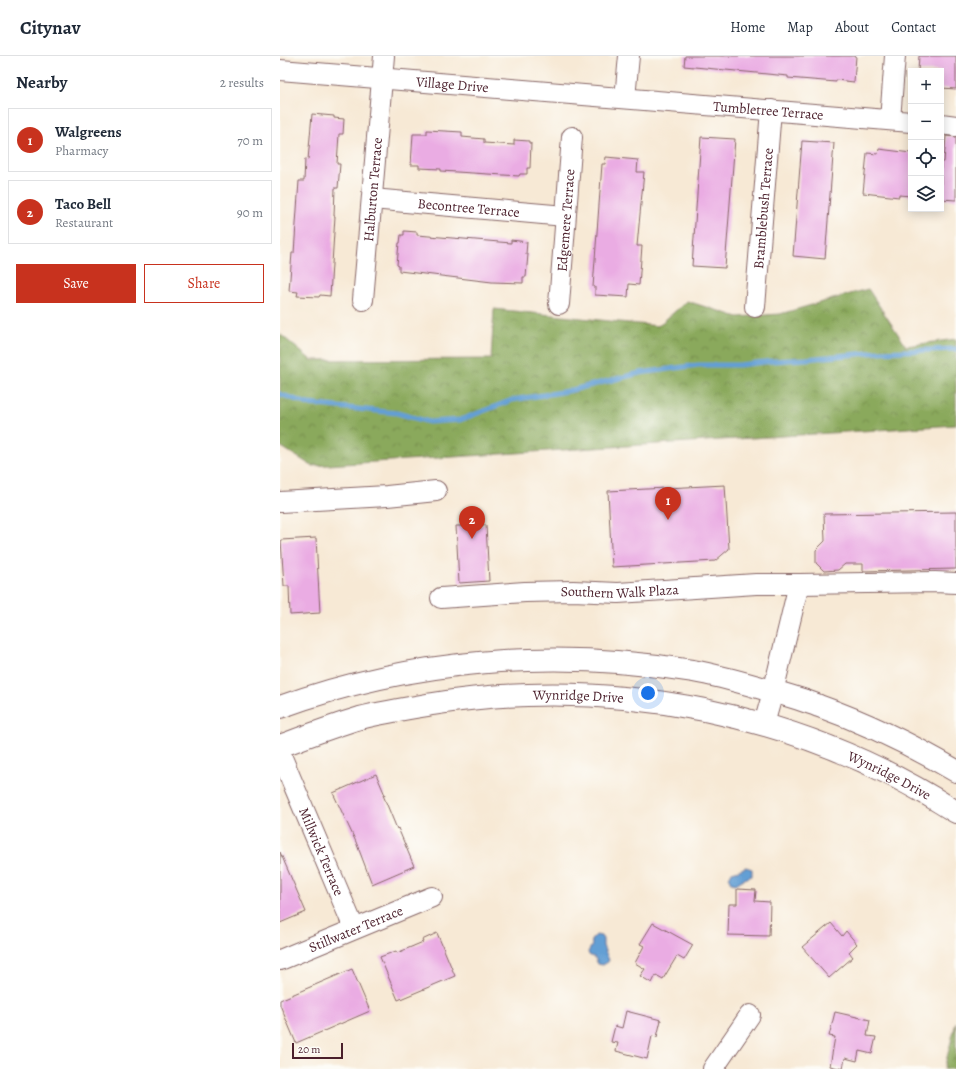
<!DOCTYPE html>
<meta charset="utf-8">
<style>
body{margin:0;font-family:Alegreya,serif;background:#f2f2f3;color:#1f2937}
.controls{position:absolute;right:12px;top:12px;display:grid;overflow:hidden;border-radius:0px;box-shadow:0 2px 10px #0003}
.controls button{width:36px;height:36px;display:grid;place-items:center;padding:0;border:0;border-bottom:1px solid #e0e1e3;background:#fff;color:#1f2937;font:20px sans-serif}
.scale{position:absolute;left:12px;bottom:10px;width:51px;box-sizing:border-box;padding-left:4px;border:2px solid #4a1f2b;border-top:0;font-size:11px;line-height:14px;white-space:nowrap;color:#4a1f2b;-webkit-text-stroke:3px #fdfcf7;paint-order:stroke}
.you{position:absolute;left:368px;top:637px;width:14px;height:14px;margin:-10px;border:3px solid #fff;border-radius:50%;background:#1a73e8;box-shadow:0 0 0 6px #1a73e833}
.badge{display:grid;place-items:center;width:26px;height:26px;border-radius:50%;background:#c8321e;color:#fff;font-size:13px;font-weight:700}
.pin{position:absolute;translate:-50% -33px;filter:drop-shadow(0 1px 2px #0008)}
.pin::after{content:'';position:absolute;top:21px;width:14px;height:12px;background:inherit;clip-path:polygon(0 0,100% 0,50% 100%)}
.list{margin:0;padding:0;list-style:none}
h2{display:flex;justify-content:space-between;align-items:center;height:52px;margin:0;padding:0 16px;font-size:17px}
h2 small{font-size:13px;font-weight:400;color:#747a83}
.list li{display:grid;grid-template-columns:26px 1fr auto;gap:12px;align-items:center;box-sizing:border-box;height:64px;margin:0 8px 8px;padding:0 8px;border:1px solid #e0e1e3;border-radius:0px}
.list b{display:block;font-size:15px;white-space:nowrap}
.list p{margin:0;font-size:13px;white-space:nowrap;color:#747a83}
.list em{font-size:13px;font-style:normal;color:#747a83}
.actions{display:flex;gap:8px;padding:12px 16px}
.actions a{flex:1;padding:9px 0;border:1px solid #c8321e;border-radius:0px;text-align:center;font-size:14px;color:#c8321e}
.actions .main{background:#c8321e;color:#fff}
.icon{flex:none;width:22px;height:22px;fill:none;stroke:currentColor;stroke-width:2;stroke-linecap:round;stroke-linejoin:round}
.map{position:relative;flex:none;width:676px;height:1013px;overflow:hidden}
header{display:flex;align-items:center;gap:24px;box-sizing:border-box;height:56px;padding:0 20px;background:#fff;border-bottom:1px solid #e0e1e3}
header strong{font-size:19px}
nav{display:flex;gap:22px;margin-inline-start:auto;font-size:14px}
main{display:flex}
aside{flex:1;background:#fff}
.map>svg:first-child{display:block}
.forest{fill:url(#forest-crowns);stroke:#6a6444}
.water{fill:#639fd4;stroke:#565f80}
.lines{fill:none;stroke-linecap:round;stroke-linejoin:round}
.stream{stroke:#639fd4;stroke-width:5}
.building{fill:#eaace3}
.minor-casing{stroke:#876666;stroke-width:22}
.tertiary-casing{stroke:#876666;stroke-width:24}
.minor{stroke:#fff;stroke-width:20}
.tertiary{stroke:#fff;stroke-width:22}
.labels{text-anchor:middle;stroke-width:4;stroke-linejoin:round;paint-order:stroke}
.street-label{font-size:14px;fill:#4a1f2b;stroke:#fdfcf7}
</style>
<header>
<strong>Citynav</strong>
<nav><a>Home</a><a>Map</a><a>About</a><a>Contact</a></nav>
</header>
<main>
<aside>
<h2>Nearby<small>2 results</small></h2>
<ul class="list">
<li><span class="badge">1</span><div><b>Walgreens</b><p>Pharmacy</p></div><em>70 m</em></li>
<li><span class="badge">2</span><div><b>Taco Bell</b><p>Restaurant</p></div><em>90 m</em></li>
</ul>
<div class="actions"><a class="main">Save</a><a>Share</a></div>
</aside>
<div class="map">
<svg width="676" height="1013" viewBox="0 0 676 1013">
<defs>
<pattern id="forest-crowns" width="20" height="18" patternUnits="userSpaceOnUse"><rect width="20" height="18" fill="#8aa95c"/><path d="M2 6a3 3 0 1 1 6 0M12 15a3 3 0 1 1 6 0" fill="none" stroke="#73894c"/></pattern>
</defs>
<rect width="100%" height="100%" fill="#fdfcf7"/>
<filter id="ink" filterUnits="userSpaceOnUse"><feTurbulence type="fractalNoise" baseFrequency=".025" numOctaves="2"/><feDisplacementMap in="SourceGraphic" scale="8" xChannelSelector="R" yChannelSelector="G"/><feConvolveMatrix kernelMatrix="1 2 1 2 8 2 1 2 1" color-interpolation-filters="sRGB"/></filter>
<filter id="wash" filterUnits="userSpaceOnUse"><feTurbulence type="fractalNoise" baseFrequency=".012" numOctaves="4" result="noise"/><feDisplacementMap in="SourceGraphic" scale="16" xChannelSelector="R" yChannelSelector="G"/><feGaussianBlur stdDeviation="0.9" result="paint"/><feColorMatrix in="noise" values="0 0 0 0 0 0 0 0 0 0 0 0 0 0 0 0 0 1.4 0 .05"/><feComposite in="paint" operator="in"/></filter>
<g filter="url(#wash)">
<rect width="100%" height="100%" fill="#f7e9d5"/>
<path class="forest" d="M 588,233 L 626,290 L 676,283 L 676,369 L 32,410 L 0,390 L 0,278 L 31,304 L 211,303 L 214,253 L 378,270 L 407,245 L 458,261 L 500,258 Z
M 676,966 L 676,1013 L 664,1013 Z"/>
<path class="water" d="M 466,811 L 472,813 L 472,820 L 462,824 L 456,828 L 451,827 L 449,822 L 452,816 L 459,814 Z
M 316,879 L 321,880 L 323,883 L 323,890 L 329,904 L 328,906 L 323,909 L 318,908 L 315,902 L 309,899 L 308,896 L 312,889 L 311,884 Z"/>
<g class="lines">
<path class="stream" d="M 0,338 L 28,348 L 117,357 L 149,366 L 180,364 L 232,344 L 288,335 L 360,317 L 418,309 L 459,309 L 493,305 L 526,303 L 599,296 L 676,293"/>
</g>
<g id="blocks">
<path class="building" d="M 405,0 L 576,0 L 574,26 L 556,24 L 556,26 L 508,22 L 508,20 L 404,10 Z
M 639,0 L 676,0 L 676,33 L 661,32 L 661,15 L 638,15 Z
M 32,58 L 54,60 L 54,62 L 64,63 L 63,78 L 59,78 L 57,108 L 60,108 L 58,132 L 55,132 L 54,160 L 55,160 L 50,240 L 40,239 L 39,241 L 17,240 L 18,236 L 9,235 L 12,197 L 14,197 L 19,125 L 24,125 L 25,103 L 28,104 Z
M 147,74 L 182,76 L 182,81 L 204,83 L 204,87 L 234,89 L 234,84 L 249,85 L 249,87 L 251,87 L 250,112 L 247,112 L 247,118 L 240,118 L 239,120 L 161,115 L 161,113 L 139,112 L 139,109 L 131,109 L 133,78 L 147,78 Z
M 666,80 L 676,81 L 676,144 L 661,143 L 661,106 L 664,106 Z
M 421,81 L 455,83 L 445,212 L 412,210 Z
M 522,85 L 554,87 L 545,203 L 513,200 Z
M 599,93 L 631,97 L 631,140 L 619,139 L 619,141 L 583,137 L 587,97 L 598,98 Z
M 326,101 L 358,104 L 357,116 L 364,116 L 357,190 L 362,190 L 359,229 L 349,228 L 348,241 L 315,239 L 315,231 L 313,231 L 322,108 L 325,108 Z
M 124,175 L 137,176 L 137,179 L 231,187 L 231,184 L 247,186 L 246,198 L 248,198 L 246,221 L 243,221 L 243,227 L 212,226 L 119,215 L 119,210 L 117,209 L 119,187 L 120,187 L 121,179 L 124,179 Z
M 445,429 L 449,493 L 435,505 L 332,511 L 328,435 Z
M 676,456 L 676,513 L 583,515 L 583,508 L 565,508 L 558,514 L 544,515 L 536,507 L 536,494 L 545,485 L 544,458 Z
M 184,463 L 197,463 L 197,469 L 206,469 L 209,525 L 179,527 L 176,470 L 184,470 Z
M 36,482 L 40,557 L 10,559 L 9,530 L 4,530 L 1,484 Z
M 96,718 L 105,739 L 103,739 L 117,773 L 118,772 L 134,810 L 92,828 L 76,786 L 53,737 Z
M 0,796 L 26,856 L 0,867 Z
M 457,833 L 476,834 L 475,845 L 490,846 L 489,880 L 448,879 L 449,848 L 457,848 Z
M 373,867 L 413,889 L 404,904 L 397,900 L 383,923 L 376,919 L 372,927 L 360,920 L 365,913 L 355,907 L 364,890 L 360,888 Z
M 551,867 L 562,880 L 566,875 L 577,888 L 569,896 L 573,901 L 549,922 L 522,891 Z
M 157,877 L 175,920 L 118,944 L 100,901 L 116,895 L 117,897 L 143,886 L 142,884 Z
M 72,913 L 90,955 L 16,987 L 0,949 L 0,944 Z
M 346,955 L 381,964 L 377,981 L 372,980 L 367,1003 L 336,995 L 338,987 L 331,986 L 335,970 L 342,972 Z
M 555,956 L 590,964 L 587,980 L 596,981 L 592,998 L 579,995 L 577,1005 L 565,1002 L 563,1013 L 550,1010 L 555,981 L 549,980 Z"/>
</g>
</g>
<g filter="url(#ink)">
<use href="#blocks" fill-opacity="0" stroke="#876666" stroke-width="1"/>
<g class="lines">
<defs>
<g id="minor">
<path id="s1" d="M 0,14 L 631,66"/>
<path d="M 345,42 L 349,0"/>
<path d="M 610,64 L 615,0"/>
<path d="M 661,68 L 676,70"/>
<path id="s2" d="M 92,143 L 285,160"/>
<path id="s3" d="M 83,244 L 104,0"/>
<path id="s4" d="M 279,248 L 292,81"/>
<path id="s5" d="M 475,251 L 491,54"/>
<path d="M 0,446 L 107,440 L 156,435"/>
<path id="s6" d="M 161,542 L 245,536 L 293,535 L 338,537 L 476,528 L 519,528 L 655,526 L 676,527"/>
<path d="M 484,668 L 493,636 L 519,528"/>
<path id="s7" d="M 0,697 L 74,872"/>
<path id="s8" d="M 0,904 L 152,841"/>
<path d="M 433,1013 L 470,959"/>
</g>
<g id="tertiary">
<path d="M 0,651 C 132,603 275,592 413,615 C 435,619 457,625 478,631 C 499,637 519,642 539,650 C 587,667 632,689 676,715"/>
<path id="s9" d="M 0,690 C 27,680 53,670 80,662 C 104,656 129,652 153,648 C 333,619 523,657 676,756"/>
</g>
</defs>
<use href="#minor" class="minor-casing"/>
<use href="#tertiary" class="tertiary-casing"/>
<use href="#minor" class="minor"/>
<use href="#tertiary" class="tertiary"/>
</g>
</g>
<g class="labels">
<g class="street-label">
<text dy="5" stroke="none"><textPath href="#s1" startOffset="173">Village Drive</textPath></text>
<text dy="5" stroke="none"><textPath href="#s1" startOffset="490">Tumbletree Terrace</textPath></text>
<text dy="5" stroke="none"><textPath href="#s3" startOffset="111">Halburton Terrace</textPath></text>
<text dy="5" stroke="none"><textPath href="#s2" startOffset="97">Becontree Terrace</textPath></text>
<text dy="5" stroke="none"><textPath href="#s5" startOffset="99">Bramblebush Terrace</textPath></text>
<text dy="5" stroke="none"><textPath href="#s4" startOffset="84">Edgemere Terrace</textPath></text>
<text dy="5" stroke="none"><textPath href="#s6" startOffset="179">Southern Walk Plaza</textPath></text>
<text dy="5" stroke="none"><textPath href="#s9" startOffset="305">Wynridge Drive</textPath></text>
<text dy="5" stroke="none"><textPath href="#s9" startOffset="629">Wynridge Drive</textPath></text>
<text dy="5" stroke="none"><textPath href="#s7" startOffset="107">Millwick Terrace</textPath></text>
<text dy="5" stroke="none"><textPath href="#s8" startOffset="82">Stillwater Terrace</textPath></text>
</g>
</g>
</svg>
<div class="controls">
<button>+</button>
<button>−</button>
<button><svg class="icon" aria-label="locate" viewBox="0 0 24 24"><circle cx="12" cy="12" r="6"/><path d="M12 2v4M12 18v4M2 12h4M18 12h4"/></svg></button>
<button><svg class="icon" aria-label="layers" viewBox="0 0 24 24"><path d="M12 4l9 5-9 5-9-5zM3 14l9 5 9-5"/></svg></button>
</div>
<div class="scale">20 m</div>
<div class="you"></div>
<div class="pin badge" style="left:388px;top:464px">1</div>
<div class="pin badge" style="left:192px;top:483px">2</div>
</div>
</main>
